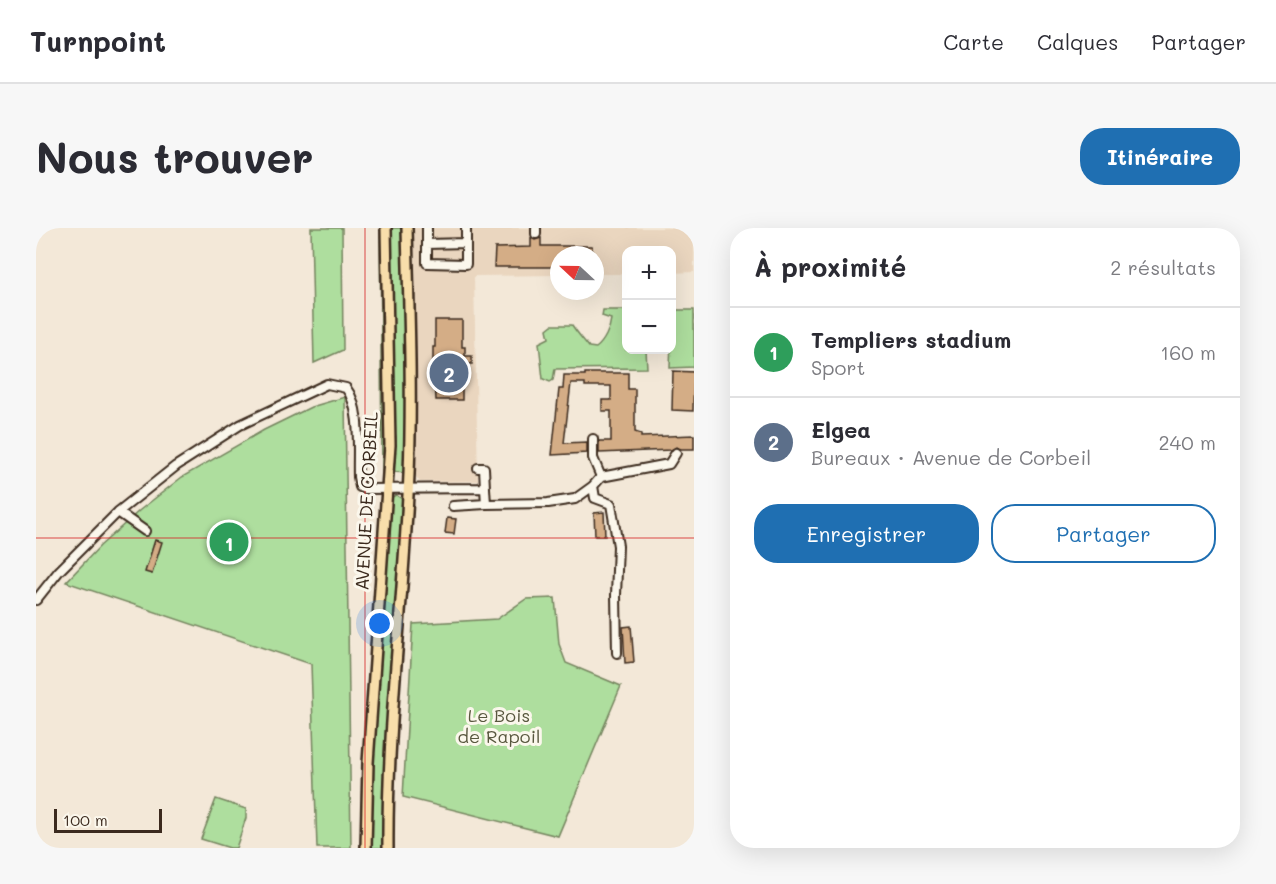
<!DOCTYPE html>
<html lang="fr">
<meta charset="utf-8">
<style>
body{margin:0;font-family:Mali,sans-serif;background:#f7f7f7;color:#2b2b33}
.controls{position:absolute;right:18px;top:18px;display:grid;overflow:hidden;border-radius:12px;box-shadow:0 6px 24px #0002}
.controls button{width:54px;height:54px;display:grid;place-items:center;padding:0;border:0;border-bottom:2px solid #e1e1e2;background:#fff;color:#2b2b33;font:30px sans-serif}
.compass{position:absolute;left:514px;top:18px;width:54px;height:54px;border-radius:50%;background:#fff;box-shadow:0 6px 24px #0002;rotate:292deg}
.scale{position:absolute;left:18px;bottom:15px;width:108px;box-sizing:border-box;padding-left:6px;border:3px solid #3b2a1e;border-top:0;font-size:16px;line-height:21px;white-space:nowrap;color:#3b2a1e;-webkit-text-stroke:4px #fbf7ec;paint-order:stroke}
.you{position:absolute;left:344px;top:396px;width:21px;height:21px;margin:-15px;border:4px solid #fff;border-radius:50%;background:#1a73e8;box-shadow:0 0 0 9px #1a73e833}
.badge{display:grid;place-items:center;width:39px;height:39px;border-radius:50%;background:#1f6fb2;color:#fff;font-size:20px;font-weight:700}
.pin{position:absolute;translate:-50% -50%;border:3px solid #fff;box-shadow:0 2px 6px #0006}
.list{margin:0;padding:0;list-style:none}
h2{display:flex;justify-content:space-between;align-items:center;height:78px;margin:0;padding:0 24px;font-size:26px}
h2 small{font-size:20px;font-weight:400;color:#7c7c81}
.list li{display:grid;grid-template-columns:39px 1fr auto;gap:18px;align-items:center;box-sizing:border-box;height:90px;padding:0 24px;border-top:2px solid #e1e1e2}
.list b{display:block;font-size:22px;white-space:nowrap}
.list p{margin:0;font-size:20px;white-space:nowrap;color:#7c7c81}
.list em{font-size:20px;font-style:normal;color:#7c7c81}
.actions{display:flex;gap:12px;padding:18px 24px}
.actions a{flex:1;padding:14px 0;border:2px solid #1f6fb2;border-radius:24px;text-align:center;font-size:21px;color:#1f6fb2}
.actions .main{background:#1f6fb2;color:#fff}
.map{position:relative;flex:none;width:658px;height:620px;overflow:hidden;border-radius:24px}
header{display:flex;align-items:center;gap:36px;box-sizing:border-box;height:84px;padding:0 30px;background:#fff;border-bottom:2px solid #e1e1e2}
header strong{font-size:28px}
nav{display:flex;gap:33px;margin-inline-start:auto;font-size:21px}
.intro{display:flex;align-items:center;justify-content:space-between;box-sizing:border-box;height:144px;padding:0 36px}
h1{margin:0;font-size:42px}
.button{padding:15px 27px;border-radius:24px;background:#1f6fb2;color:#fff;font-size:21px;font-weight:700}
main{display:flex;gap:36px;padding:0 36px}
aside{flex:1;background:#fff;border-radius:24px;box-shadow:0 6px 24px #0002}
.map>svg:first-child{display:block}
.built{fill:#ead6bf}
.green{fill:#aede9e;stroke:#74845e;stroke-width:1.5}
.building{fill:#d4ad86;stroke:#3b2a1e;stroke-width:1.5}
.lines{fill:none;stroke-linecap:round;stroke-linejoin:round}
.minor-casing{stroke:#3b2a1e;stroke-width:12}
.major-casing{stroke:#3b2a1e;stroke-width:14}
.minor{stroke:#fbf7ec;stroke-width:8}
.major{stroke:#f8deab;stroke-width:9}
.grid{fill:none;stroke:#d62828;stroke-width:1.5;stroke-opacity:0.55}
.labels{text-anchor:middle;stroke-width:6;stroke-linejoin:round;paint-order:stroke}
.street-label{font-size:18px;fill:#3b2a1e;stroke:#fbf7ec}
.park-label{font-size:18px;fill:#58573e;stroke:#fbf7ec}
</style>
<header>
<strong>Turnpoint</strong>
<nav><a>Carte</a><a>Calques</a><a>Partager</a></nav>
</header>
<div class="intro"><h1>Nous trouver</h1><a class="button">Itinéraire</a></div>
<main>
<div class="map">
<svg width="658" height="620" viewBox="0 0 658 620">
<rect width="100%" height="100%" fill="#f3e8d8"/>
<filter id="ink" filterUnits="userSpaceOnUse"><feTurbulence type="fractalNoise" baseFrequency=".0167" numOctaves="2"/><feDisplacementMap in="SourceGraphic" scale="12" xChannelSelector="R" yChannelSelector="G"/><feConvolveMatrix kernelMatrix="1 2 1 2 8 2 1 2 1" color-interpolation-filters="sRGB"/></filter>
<g filter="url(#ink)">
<path class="built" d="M 375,0 L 658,0 L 658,44 L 636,45 L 636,22 L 590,22 L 590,46 L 559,46 L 559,27 L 523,27 L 523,47 L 438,48 L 442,253 L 384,254 L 377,245 Z"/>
<path class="green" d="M 275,0 L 306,0 L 307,122 L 278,135 Z
M 344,0 L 347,0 L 350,197 L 348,244 L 346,244 Z
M 353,0 L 369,0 L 371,245 L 358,244 L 360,209 L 357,198 Z
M 567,82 L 590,82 L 590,122 L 610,122 L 611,140 L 519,141 L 517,152 L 514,154 L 507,151 L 503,115 L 513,110 L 511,101 L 516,97 L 536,97 C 541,105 547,111 553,119 L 560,120 C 568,114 574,101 575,91 L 566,88 Z
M 636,82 L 658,82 L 658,139 L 634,140 Z
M 309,169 L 315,620 L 281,620 L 275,436 L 30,354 L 64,318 L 104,282 L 146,249 L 228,202 L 275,179 Z
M 360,267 L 366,271 L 363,319 L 365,326 L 349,620 L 334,620 L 334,571 L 354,270 Z
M 519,370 L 523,416 L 530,435 L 585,458 L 522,608 L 367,569 L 377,396 L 461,391 L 490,371 Z
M 180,571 L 210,581 L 210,590 L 200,620 L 194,620 L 165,611 Z"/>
<path class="building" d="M 495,10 L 499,12 L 505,10 L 505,18 L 556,18 L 556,27 L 523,27 L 523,38 L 515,39 L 458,39 L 459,20 L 495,19 Z
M 399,92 L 426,92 L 426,119 L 429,119 L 429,128 L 436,128 L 436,136 L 429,136 L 429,145 L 426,145 L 426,172 L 400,172 L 399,145 L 397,145 L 397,119 L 399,119 Z
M 637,143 L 658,144 L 657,183 L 636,182 Z
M 549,145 L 592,145 L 592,161 L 599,161 L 599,204 L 605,206 L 605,209 L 658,207 L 658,221 L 645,221 L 640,219 L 635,222 L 563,225 L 563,213 L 575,213 L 575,183 L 566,183 L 566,172 L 575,172 L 575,158 L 549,158 L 549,155 L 535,155 L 528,215 L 551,214 L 551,225 L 516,227 L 523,161 L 527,161 L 528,147 L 549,147 Z
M 568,284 L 569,308 L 559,308 L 558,285 Z
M 411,290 L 420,291 L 418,306 L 409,305 Z
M 119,312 L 126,314 L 116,346 L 109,344 Z
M 595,398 L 598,434 L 589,435 L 587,399 Z"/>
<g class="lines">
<defs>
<path id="minor" d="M 391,0 L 391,35 L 430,36 L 430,0
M 500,0 L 500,6
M 391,16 L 430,15
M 557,211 L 557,230 L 565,249
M 442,240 L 448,240 L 449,260
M 557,258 L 559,270 L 575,276 L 582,318 L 580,367 L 581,425
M 417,278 L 450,276
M 109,303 L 82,284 L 140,238 L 204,197 L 291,156 L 310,160 C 326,180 321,224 322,249 L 324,259 L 329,261 L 449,260 L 450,276 L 512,275 L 539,271 L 557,258 L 565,249 L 633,236 L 640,225
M 0,372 L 23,343 L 82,284"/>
<path id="major" d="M 330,620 L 332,535 L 354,217 L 350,0
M 352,620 C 351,495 368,371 373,246 C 376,164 373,82 371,0"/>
</defs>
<use href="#minor" class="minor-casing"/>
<use href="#major" class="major-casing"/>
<use href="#minor" class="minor"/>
<use href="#major" class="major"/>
</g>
</g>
<path class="grid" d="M 329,0 L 329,620M 0,310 L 658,310"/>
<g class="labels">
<g class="street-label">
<text transform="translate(331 273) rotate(-87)" y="6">AVENUE DE CORBEIL</text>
</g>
<g class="park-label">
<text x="463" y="494">Le Bois<tspan x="463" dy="21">de Rapoil</tspan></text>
</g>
</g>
</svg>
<div class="controls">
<button>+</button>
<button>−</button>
</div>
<svg class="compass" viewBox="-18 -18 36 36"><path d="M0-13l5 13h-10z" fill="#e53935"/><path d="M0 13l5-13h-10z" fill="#7c7c81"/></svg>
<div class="scale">100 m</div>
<div class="you"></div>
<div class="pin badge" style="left:193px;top:314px;background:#2e9e5b">1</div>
<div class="pin badge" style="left:413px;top:145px;background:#5c6f8a">2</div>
</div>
<aside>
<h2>À proximité<small>2 résultats</small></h2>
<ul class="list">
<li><span class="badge" style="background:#2e9e5b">1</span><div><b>Templiers stadium</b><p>Sport</p></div><em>160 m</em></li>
<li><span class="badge" style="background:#5c6f8a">2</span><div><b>Elgea</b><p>Bureaux · Avenue de Corbeil</p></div><em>240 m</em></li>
</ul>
<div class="actions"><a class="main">Enregistrer</a><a>Partager</a></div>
</aside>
</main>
